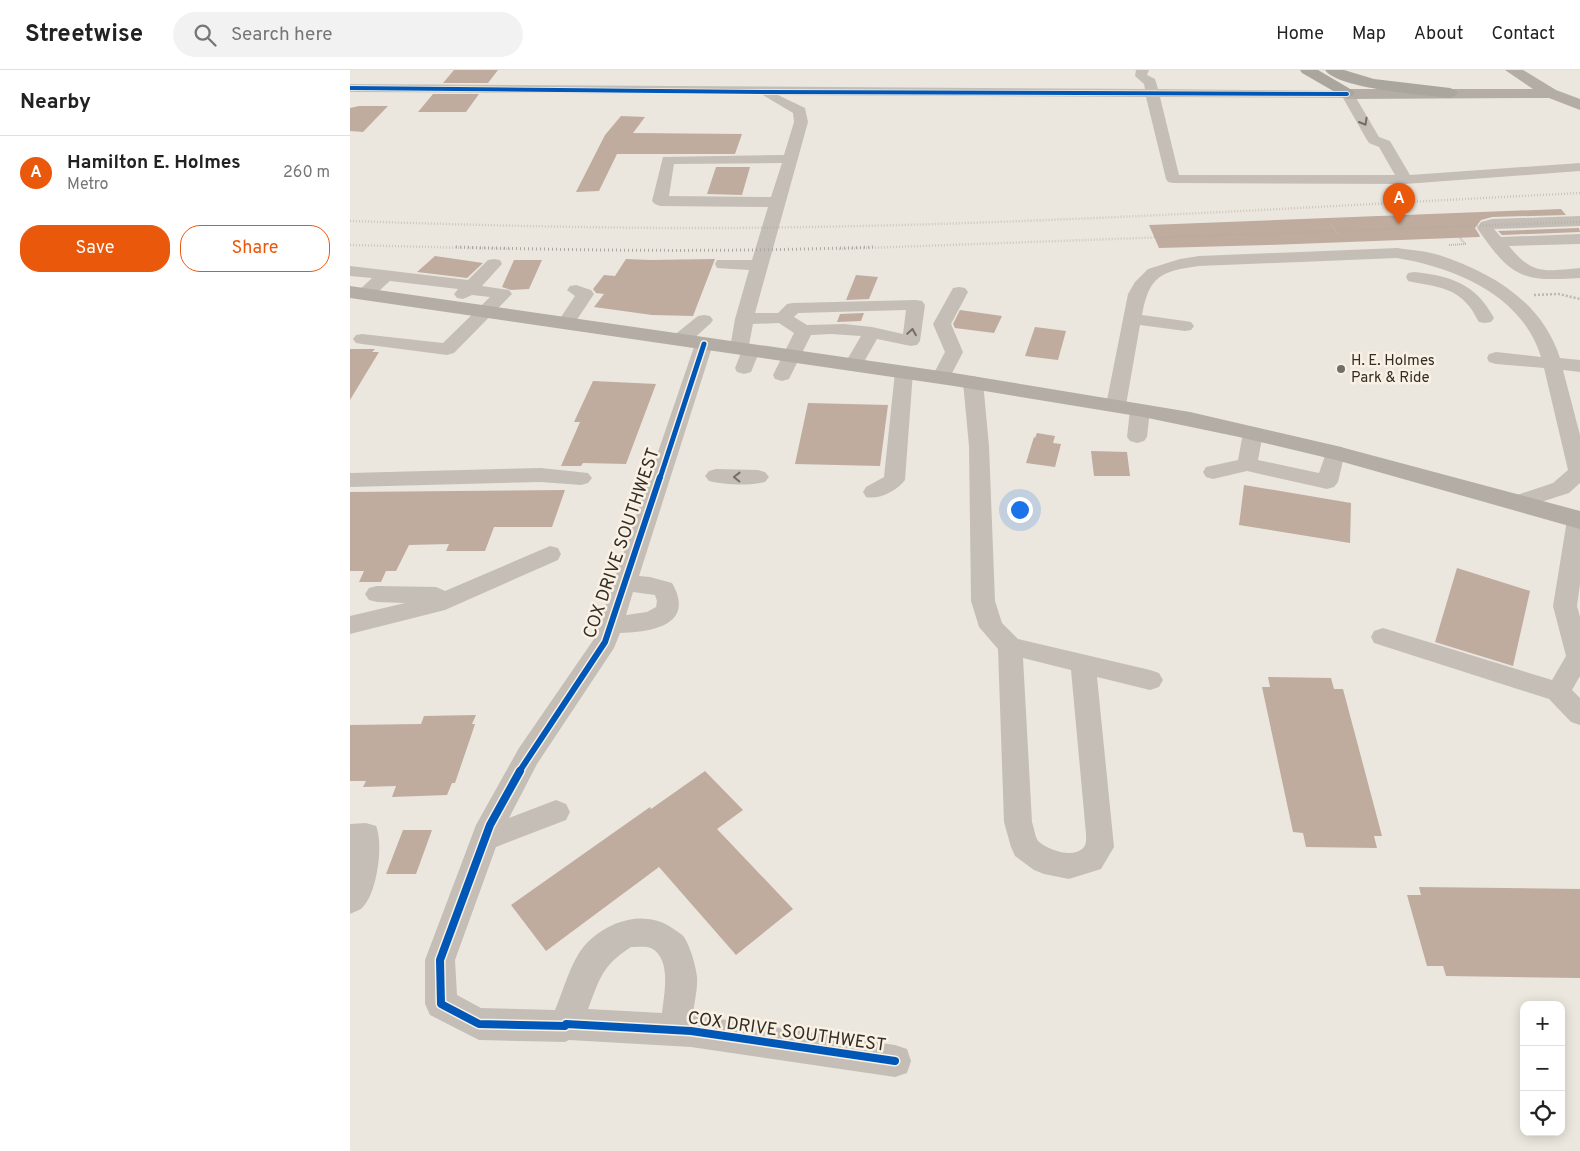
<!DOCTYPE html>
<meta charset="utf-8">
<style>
body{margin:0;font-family:Overpass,sans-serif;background:#f2f2f2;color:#222}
.controls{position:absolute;right:15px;bottom:15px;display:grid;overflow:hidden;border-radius:10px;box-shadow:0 2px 12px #0003}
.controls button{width:45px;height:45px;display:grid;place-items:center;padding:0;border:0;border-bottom:1px solid #e0e0e0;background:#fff;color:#222;font:25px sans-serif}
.you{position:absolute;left:669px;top:439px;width:18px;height:18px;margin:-12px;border:4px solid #fff;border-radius:50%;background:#1a73e8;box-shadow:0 0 0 8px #1a73e833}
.badge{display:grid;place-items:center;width:32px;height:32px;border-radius:50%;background:#ea580c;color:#fff;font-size:16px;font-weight:700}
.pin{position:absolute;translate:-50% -41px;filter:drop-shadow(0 1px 2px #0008)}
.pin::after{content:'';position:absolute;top:26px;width:18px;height:15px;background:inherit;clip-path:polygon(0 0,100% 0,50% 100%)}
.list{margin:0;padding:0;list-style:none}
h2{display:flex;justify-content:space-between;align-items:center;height:65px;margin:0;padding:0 20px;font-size:21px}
h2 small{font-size:16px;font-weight:400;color:#767676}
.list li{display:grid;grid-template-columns:32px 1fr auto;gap:15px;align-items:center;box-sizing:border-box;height:75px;padding:0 20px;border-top:1px solid #e0e0e0}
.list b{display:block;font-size:19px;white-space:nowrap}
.list p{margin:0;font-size:16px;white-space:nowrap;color:#767676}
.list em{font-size:16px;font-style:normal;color:#767676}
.actions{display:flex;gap:10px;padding:15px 20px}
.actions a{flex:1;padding:11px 0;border:1px solid #ea580c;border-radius:20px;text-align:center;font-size:18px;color:#ea580c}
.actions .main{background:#ea580c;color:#fff}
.icon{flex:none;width:28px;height:28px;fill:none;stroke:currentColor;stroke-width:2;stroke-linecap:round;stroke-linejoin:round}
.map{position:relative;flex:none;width:1230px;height:1081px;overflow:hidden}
header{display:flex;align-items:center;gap:30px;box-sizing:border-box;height:70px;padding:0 25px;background:#fff;border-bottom:1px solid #e0e0e0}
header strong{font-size:24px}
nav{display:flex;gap:28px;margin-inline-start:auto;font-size:18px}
.search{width:350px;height:45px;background:#f2f2f2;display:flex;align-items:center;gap:12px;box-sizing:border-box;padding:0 18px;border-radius:28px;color:#767676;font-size:19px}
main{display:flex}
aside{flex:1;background:#fff}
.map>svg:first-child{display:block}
.building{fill:#bfac9f}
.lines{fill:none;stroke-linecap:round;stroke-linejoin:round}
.path-far1{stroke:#bdb7af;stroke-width:2;stroke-dasharray:1 1;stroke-linecap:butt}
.path{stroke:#bdb7af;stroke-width:2.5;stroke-dasharray:2 2;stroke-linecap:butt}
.minor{fill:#c4beb7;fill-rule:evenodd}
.major{fill:#b3ada6;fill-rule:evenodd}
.highway{fill:#aaa59d;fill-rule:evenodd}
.rail-far1{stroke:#aba7a2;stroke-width:2.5;stroke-dasharray:0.5 2.5;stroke-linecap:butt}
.rail{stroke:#aba7a2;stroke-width:3;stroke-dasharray:1 3;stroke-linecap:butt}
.cycleway-far3-casing{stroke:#f9f1e4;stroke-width:5.5}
.cycleway-far2-casing{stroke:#f9f1e4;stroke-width:8}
.cycleway-far1-casing{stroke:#f9f1e4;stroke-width:9}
.cycleway-casing{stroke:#f9f1e4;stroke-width:11}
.cycleway-far3{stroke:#0057b8;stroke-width:4}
.cycleway-far2{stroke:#0057b8;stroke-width:5}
.cycleway-far1{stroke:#0057b8;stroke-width:6}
.cycleway{stroke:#0057b8;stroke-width:8}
.oneway{stroke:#756e67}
.poi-dot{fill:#746d66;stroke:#f9f1e4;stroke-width:2}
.labels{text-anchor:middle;stroke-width:5;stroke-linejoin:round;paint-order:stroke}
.far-poi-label{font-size:15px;fill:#342c26;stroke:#f9f1e4;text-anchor:start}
.street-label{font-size:18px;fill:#342c26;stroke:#f9f1e4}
</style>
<header>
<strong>Streetwise</strong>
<div class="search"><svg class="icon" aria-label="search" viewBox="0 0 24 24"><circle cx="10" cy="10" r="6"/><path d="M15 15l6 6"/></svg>Search here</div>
<nav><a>Home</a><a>Map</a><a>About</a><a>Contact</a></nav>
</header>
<main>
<aside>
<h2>Nearby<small></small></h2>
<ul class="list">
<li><span class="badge">A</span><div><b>Hamilton E. Holmes</b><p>Metro</p></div><em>260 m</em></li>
</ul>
<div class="actions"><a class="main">Save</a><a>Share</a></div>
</aside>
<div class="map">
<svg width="1230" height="1081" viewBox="0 0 1230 1081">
<rect width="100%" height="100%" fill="#ebe7de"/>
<path class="building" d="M 104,0 L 148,0 L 138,13 L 93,13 Z
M 83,24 L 129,24 L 116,42 L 68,42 Z
M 9,36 L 38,36 L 13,62 L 0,61 L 0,38 Z
M 271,46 L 295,47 L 283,63 L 392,64 L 385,84 L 267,84 L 249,121 L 226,122 L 255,65 Z
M 366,97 L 400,97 L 392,125 L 357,124 Z
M 1211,139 L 1216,145 L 1142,147 L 1131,150 L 1125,158 L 1130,166 L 1129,167 L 917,175 L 809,178 L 799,155 Z
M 1229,158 L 1230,162 L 1152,165 L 1148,161 Z
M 85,186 L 133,193 L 117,208 L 67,202 Z
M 276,189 L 300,190 L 365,189 L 343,246 L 302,245 L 244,237 L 254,224 L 246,223 L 243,219 L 254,205 L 265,206 Z
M 164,190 L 192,190 L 179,219 L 161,220 L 152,217 Z
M 506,205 L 528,207 L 519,229 L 496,230 Z
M 610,240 L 652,246 L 644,263 L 605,258 L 603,254 Z
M 514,243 L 511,251 L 487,252 L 490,244 Z
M 685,257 L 716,261 L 708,290 L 675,286 Z
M 0,279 L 25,279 L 22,282 L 29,282 L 0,330 Z
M 243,311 L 306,314 L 276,394 L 233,393 L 231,396 L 211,396 L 230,352 L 224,352 Z
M 458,333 L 538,335 L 530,396 L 445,394 Z
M 687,363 L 705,366 L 703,373 L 711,374 L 705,397 L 676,393 L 684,367 L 685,368 Z
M 741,381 L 777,382 L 780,406 L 744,406 Z
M 894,415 L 1001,433 L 1000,473 L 889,455 Z
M 215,420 L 202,457 L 144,457 L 135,481 L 96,481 L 99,474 L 59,475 L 46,501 L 36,501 L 31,512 L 9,512 L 14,501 L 0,501 L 0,422 Z
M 1107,498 L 1180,521 L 1163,596 L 1085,572 Z
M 918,607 L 981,608 L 984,619 L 993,619 L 1032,766 L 1024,766 L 1027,778 L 956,777 L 953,763 L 943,762 L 912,617 L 920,617 Z
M 126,645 L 122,654 L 125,654 L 119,672 L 105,713 L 102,713 L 97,725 L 42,727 L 46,716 L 13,717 L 16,711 L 0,711 L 0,655 L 71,654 L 74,646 Z
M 355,701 L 393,740 L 367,759 L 443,839 L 386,885 L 309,797 L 196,881 L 161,835 L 300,737 L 301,739 Z
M 53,760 L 82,760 L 66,804 L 36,804 Z
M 1069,817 L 1230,819 L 1230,908 L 1096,906 L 1093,896 L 1077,896 L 1057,825 L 1071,825 Z"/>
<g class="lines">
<path class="path-far1" d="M 981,154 L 988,164
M 1110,168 L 1115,174
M 1099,175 L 1116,174"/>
<path class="path" d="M 1184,225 L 1209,224 L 1230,229"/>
<path class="minor" d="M 786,0 L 799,0 L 797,5 L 805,9 L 808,19 L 1002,21 L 1029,67 L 1040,71 L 1060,105 L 1230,93 L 1230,101 L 1055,114 L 823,113 L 818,112 L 816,109 L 796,27 L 428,25 L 455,38 L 458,52 L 405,243 L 428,243 L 437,234 L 443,233 L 566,230 L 572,231 L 575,235 L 570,271 L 567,275 L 561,276 L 527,269 L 510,299 L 503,301 L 496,299 L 494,295 L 511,266 L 481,264 L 461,265 L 439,309 L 432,311 L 425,309 L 423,305 L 444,263 L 429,253 L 403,254 L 399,275 L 408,276 L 410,280 L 401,302 L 394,304 L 387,302 L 385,298 L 391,283 L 382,282 L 380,278 L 385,249 L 399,200 L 367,198 L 365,194 L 367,190 L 402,190 L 418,137 L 310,136 L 305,134 L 302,131 L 313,87 L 434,85 L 444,52 L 443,43 L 411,24 L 0,22 L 0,14 L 795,19 L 794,14 L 785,6 ZM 810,27 L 993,28 L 1017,70 L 1019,73 L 1029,77 L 1045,105 L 829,105 ZM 432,93 L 421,127 L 319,126 L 324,94 ZM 556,240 L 553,264 L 522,257 L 494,254 L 457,255 L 444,247 L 448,243 Z
M 1230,146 L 1230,156 L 1144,159 L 1151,167 L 1230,164 L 1230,174 L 1159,176 C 1183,206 1195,201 1230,198 L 1230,208 C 1171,212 1161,207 1127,158 L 1131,152 L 1142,149 Z
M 1047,178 C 1061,180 1076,181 1089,185 C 1143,203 1192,232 1210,288 L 1230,290 L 1230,302 L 1213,300 L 1230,365 L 1230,413 L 1219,423 L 1169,439 L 1161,437 L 1158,432 L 1161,427 L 1203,413 L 1218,400 L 1194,298 L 1146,294 L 1139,292 L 1137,288 L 1139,284 L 1146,282 L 1191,287 C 1172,225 1106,198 1047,188 L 849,196 C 811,201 799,206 792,245 L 835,251 L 841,252 L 844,256 L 841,260 L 835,261 L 790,255 L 776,335 L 773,339 L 766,341 L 759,339 L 756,335 L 778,224 L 785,212 L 798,199 L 830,189 L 849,186 Z
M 144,189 L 150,190 L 152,194 L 132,216 L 159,220 L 162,224 L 104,283 L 97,285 L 12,274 L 6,273 L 3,269 L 6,265 L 12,264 L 93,273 L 140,227 L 122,225 L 113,229 L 107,228 L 104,224 L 108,219 L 40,211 C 30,219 22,231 8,228 L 5,224 L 22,208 L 0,206 L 0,196 L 118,210 L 138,190 Z
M 1064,202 C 1101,206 1126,214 1144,248 L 1141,252 L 1135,253 L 1129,252 C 1125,246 1123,240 1118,235 C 1103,216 1080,216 1058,211 L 1056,207 L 1058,203 Z
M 226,215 L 241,220 L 244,224 L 222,257 L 216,258 L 210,257 L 207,253 L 225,226 L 217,220 L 220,216 Z
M 609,217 L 615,218 L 618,222 L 601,254 L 613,282 L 598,311 L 591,313 L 584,311 L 582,307 L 595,282 L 583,254 L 603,218 Z
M 354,245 L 360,246 L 363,250 L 360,254 C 349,263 338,278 323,274 L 320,270 L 323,266 L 348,246 Z
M 354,269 L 360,270 L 363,274 L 289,506 L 300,507 L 322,513 C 346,555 302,562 270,563 L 264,578 L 187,694 L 159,748 L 206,730 L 216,734 L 220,742 L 216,750 L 146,777 L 105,890 L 107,925 L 131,938 L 205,940 C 215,917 222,885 241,869 C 265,848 299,840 325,860 C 328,862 332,864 334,867 C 340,876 346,896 347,907 C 348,919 344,933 343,945 L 545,975 L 557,979 L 561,991 L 557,1003 L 545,1007 L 341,977 L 219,970 L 215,972 L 129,970 L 80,945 L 75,934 L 75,890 L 126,755 L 169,678 L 244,569 L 345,274 L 348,270 ZM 283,522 L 305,525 L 307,531 L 306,537 L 297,542 L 276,545 ZM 281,877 C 287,877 296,876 301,878 C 322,889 314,924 312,943 L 238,939 C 250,908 252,896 281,877 Z
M 554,296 L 561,298 L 563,302 L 555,410 C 547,421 529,430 516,427 L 513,422 L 516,417 L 534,407 L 545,302 L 547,298 Z
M 623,306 L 630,308 L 633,312 L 639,376 L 645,531 L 652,553 L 668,569 L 800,600 L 809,603 L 813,610 L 809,617 L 800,620 L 747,607 L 764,777 L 751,799 L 719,809 L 694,804 L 684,800 L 665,786 L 661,777 L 654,752 L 648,579 L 629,557 L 621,531 L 619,376 L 613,312 L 616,308 ZM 673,588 L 721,600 L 736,764 C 736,769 737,775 732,779 C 721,788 698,780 688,771 C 685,766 684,758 682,752 Z
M 790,334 L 797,336 L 800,340 L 797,367 L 794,371 L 787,373 L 780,371 L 777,367 L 780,340 L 783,336 Z
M 903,357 L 910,359 L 913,363 L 908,390 L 969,403 L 978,377 L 985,376 L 992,377 L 995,382 L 988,412 L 984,417 L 977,419 L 897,401 L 863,409 L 856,407 L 853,402 L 856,397 L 888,390 L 893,363 L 896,359 Z
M 191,398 L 238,403 L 242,408 L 238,413 L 231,415 L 191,412 L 0,417 L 0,403 Z
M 366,399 L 408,400 L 415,402 L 419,407 L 415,412 C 399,416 375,415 359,411 L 355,406 L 359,401 Z
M 1228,443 L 1230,443 L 1230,514 L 1227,536 L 1230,547 L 1230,606 L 1222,620 L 1230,628 L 1230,655 L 1221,652 L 1199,629 L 1024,573 L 1021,567 L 1024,561 L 1033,558 L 1202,610 L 1216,586 L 1203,536 L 1217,450 L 1220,445 Z
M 200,476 L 208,478 L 211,484 L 208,490 L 95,540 L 0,564 L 0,546 L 55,533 L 27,532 L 19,530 L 15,524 L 19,518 L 27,516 L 86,517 L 95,521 Z
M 16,753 L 26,756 C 34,774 27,826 11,839 C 8,841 3,842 0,844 L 0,754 Z"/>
<path class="major" d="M 1155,0 L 1173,0 L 1206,20 L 1230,29 L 1230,40 L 1199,28 L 997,29 L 992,27 L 989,24 L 992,21 L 997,19 L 1183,19 Z
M 0,216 L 604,303 L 840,342 L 987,376 L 1230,441 L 1230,459 L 986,390 L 889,367 L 793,347 L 604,316 L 0,228 Z"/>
<path class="highway" d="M 950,0 L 968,0 L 1002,20 L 1005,23 L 1002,26 L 992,26 L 952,3 Z
M 975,0 L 994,0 L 1024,9 L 1100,18 L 1105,20 L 1108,23 L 1105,26 L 1100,28 C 1076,25 988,19 975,0 Z"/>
<path class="rail-far1" d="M 0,151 C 152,156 305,160 458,157 C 715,153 973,136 1230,123
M 0,175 L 161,179
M 489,179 L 1230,152"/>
<path class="rail" d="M 106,177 C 246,181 385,182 524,177"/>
<defs>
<path id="cycleway-far3" d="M 0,18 L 413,22 L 997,24"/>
<path id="cycleway-far2" d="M 310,408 L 354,274"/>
<path id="cycleway-far1" d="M 169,702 L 255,572 L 310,407"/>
<path id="cycleway" d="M 170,701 L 140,755 L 90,890 L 91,934 L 129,954 L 215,956 L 216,954 L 341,961 L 545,991"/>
</defs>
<use href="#cycleway-far3" class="cycleway-far3-casing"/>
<use href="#cycleway-far2" class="cycleway-far2-casing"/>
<use href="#cycleway-far1" class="cycleway-far1-casing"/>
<use href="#cycleway" class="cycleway-casing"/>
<use href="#cycleway-far3" class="cycleway-far3"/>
<use href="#cycleway-far2" class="cycleway-far2"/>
<use href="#cycleway-far1" class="cycleway-far1"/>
<use href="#cycleway" class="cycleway"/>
</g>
<defs><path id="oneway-chevron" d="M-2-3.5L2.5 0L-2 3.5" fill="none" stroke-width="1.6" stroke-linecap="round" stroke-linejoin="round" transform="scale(1.25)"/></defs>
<g class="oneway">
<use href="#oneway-chevron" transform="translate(1014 52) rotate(60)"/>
<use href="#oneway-chevron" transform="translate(562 262) rotate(-81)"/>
<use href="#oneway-chevron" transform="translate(387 407) rotate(-179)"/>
</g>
<circle class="poi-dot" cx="991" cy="299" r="5"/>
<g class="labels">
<g class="far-poi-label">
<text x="1001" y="295">H. E. Holmes<tspan x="1001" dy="17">Park &amp; Ride</tspan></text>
</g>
<g class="street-label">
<text transform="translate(271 473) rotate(-71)" y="6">COX DRIVE SOUTHWEST</text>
<text transform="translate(437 961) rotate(8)" y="6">COX DRIVE SOUTHWEST</text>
</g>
</g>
</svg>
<div class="controls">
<button>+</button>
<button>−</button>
<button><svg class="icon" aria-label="locate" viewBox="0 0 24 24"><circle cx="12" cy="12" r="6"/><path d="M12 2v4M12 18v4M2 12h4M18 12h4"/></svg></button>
</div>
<div class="you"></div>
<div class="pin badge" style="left:1049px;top:154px">A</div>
</div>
</main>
